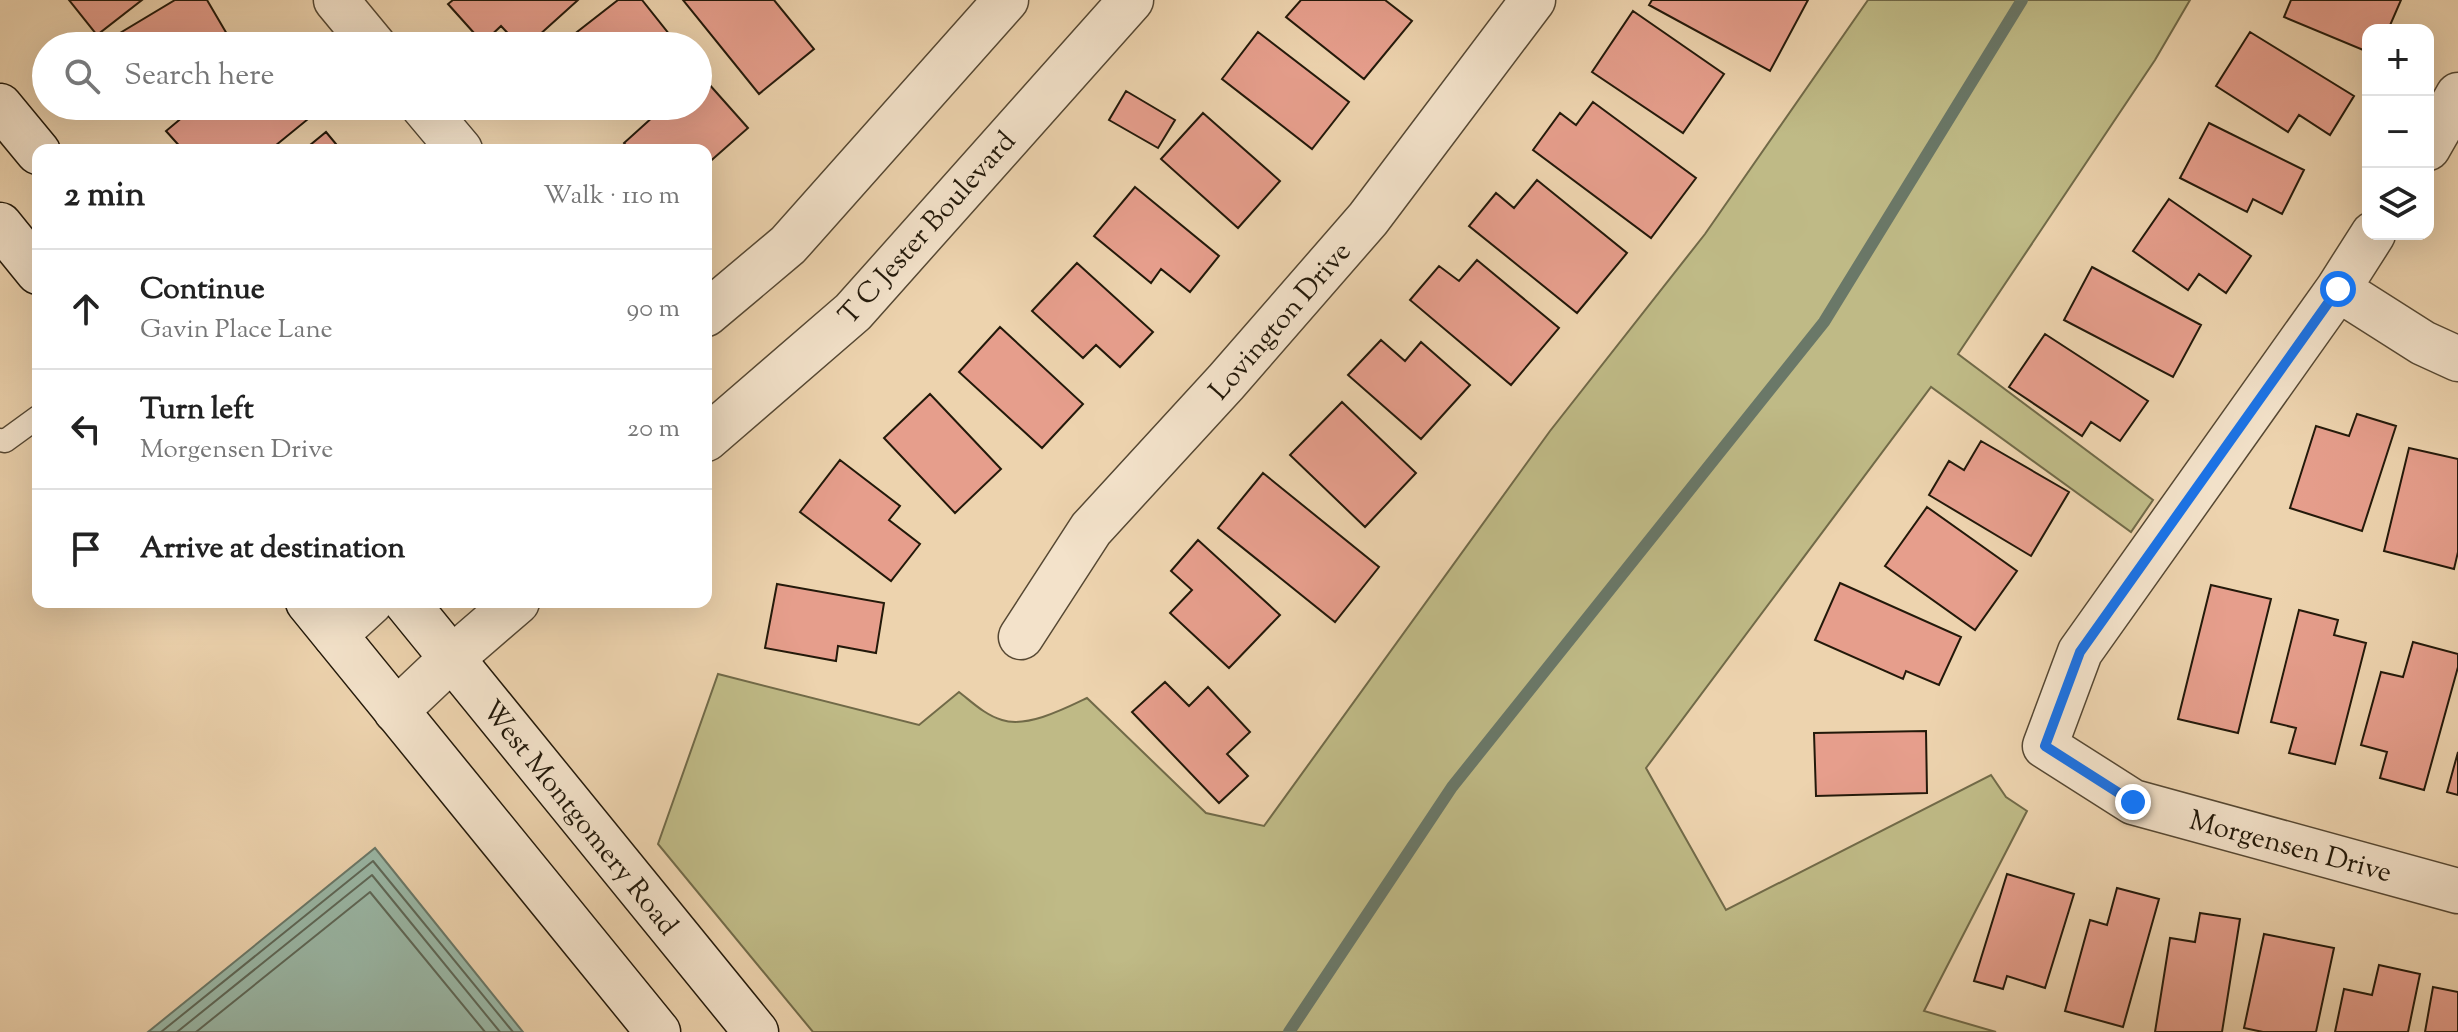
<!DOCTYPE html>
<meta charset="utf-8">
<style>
body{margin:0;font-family:"Sorts Mill Goudy",serif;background:#f2f2f2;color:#222}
.controls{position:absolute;right:24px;top:24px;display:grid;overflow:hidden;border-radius:16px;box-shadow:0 8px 32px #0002}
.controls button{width:72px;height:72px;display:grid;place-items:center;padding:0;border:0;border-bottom:2px solid #e0e0e0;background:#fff;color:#222;font:40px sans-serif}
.stop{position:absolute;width:24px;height:24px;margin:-18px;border:6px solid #1a73e8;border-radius:50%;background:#fff}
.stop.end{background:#1a73e8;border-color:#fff;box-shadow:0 2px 8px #0008}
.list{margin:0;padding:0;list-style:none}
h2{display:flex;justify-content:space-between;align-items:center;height:104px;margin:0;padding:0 32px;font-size:34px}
h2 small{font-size:26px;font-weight:400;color:#767676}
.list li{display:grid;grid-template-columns:52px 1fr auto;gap:24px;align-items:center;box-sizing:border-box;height:120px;padding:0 32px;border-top:2px solid #e0e0e0}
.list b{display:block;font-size:30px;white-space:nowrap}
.list p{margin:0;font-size:26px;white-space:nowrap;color:#767676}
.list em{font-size:26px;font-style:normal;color:#767676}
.icon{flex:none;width:44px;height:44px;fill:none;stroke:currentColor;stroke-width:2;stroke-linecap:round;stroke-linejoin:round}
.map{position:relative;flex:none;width:2458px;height:1032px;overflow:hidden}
.search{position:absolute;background:#fff;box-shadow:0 8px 32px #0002;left:32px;top:32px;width:680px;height:88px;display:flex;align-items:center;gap:20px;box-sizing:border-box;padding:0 28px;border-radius:44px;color:#767676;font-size:30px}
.panel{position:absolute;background:#fff;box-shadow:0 8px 32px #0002;left:32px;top:144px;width:680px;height:464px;border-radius:16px}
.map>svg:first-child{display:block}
.green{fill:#bfba86;stroke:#716a48;stroke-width:2}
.water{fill:#9ab8a7;stroke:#6a7868;stroke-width:2}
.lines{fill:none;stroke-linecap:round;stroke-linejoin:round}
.shore{stroke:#5e6858;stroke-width:2}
.stream{stroke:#6a7868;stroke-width:12}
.building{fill:#e69e8c;stroke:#23190a;stroke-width:2}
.service-casing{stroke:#564833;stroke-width:25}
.minor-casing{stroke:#564833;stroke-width:47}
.tertiary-casing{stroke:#564833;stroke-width:47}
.secondary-casing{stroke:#23190a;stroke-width:47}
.service{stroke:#f3e2ca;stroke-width:22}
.minor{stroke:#f3e2ca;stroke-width:44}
.tertiary{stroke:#f3e2ca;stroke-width:44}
.secondary{stroke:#f3e2ca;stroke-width:44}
.route{stroke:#1a73e8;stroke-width:10}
.labels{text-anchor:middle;stroke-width:8;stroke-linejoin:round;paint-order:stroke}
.street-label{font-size:28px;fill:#23190a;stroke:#f3e2ca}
</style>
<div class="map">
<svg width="2458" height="1032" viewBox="0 0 2458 1032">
<rect width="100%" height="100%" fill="#edd3ae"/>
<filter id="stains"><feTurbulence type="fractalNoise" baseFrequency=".0025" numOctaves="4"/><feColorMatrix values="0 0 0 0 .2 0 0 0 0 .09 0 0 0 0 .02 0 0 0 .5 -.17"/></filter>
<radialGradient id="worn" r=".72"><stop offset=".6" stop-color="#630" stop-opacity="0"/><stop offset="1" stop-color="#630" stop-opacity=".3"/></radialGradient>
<path class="green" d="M 1868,0 L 2190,0 L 2155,60 L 1958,354 L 2153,500 L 2131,532 L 1931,387 L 1646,768 L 1726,910 L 1991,775 L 2006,797 L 2027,811 L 1924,1011 L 1996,1032 L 813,1032 L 658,844 L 718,674 L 919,725 L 959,692 C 972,702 985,715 1002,720 C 1027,728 1064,709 1087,698 L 1206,813 L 1264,826 L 1550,431 L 1705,234 Z"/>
<path class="water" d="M 375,848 L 523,1032 L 148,1032 Z"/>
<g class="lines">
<path class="shore" d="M 161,1032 L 373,861 L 513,1032
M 177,1032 L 372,875 L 500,1032
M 196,1032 L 370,892 L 485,1032"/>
<path class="stream" d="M 1289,1032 L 1452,787 L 1824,322 L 2022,0"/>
</g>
<path class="building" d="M 69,0 L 142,0 L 97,35 Z
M 175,0 L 207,0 L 234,46 L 108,46 L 105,42 Z
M 453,0 L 578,0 L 527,46 L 520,46 L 501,26 L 483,43 L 448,4 Z
M 618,0 L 642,0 L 677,44 L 675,46 L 559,46 Z
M 683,0 L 774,0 L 814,49 L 759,94 Z
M 1301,0 L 1385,0 L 1412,21 L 1364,79 L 1286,17 Z
M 1652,0 L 1808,0 L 1770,71 L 1649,5 Z
M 2291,0 L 2401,0 L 2388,30 L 2368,30 L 2368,52 L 2284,17 Z
M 1633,11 L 1724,74 L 1683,133 L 1592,72 Z
M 1258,32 L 1349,102 L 1312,149 L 1222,79 Z
M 2250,32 L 2354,96 L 2330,135 L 2299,115 L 2288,132 L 2216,86 Z
M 700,74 L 748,128 L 706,165 L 706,150 L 630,150 L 624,143 L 665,106 L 698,106 Z
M 1126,91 L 1175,120 L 1158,148 L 1109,120 Z
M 1593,102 L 1696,178 L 1651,238 L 1533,150 L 1560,113 L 1576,125 Z
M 196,106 L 305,106 L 313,115 L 270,150 L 183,150 L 166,131 Z
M 1203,113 L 1280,181 L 1238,228 L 1161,159 Z
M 2209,123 L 2304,170 L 2282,214 L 2253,199 L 2247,212 L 2180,178 Z
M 326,132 L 341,150 L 304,150 Z
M 1537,180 L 1627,253 L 1577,313 L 1469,226 L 1496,193 L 1514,208 Z
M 1135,187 L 1219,256 L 1190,292 L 1161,269 L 1151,283 L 1094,236 Z
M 2169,199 L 2251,256 L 2226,293 L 2199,274 L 2188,290 L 2133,251 Z
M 1477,260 L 1559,328 L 1511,385 L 1410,300 L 1439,266 L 1459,281 Z
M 1077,263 L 1153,332 L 1120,367 L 1096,345 L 1083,358 L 1032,311 Z
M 2092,267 L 2201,325 L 2173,377 L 2064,320 Z
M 1000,327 L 1083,404 L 1042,448 L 959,372 Z
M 2045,334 L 2148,401 L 2120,441 L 2091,422 L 2082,436 L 2009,387 Z
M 1381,340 L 1405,361 L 1421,342 L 1470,385 L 1421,439 L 1348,375 Z
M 930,394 L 1001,469 L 955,513 L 884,438 Z
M 1342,402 L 1416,473 L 1365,527 L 1290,455 Z
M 2357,414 L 2396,426 L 2362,531 L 2290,508 L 2316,426 L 2349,436 Z
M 1981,441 L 2069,492 L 2031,556 L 1929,495 L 1949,461 L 1964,470 Z
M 2409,448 L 2458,459 L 2458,552 L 2454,569 L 2384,551 Z
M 840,460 L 900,506 L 889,520 L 920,544 L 891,581 L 800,512 Z
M 1263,473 L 1379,567 L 1335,622 L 1218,528 Z
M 1927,507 L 2017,571 L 1975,630 L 1885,566 Z
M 1198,540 L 1280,615 L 1229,668 L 1170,613 L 1192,590 L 1171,571 Z
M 1840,583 L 1961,637 L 1939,685 L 1906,671 L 1903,679 L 1815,640 Z
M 777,584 L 884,603 L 876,653 L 838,646 L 836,661 L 765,648 Z
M 2211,585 L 2271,599 L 2238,733 L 2178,719 Z
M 2299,610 L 2338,620 L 2334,635 L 2366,643 L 2335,764 L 2289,753 L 2296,728 L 2271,722 Z
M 2413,642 L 2458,654 L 2458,667 L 2424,790 L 2380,778 L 2387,752 L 2361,745 L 2381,672 L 2403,677 Z
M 1165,682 L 1189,706 L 1208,687 L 1250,732 L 1227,754 L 1248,776 L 1219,803 L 1132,712 Z
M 1926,731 L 1927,793 L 1816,796 L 1814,733 Z
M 2458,752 L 2458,795 L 2447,792 Z
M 2007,874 L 2074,894 L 2045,988 L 2007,976 L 2003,989 L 1974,981 Z
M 2117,888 L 2159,899 L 2123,1027 L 2065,1011 L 2090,920 L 2107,925 Z
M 2200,913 L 2240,919 L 2222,1032 L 2155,1032 L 2170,938 L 2195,942 Z
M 2264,934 L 2334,948 L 2316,1032 L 2263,1032 L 2244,1028 Z
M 2379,965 L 2420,974 L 2408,1032 L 2335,1032 L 2344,989 L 2372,995 Z
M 2433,987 L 2458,992 L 2458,1032 L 2425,1032 Z"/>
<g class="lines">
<defs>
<path id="service" d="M 0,440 L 5,441 L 38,417"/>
<path id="minor" d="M 336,0 L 374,46
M 423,106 L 460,150
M 2428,148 L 2458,95
M 2373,234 L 2338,289 L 2080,652 L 2045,746 L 2133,802 L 2458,891
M 2338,289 L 2423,343 L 2458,359
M 1021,637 L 1091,529 L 1226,382 L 1368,219 L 1533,0"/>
<path id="tertiary" d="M 706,314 L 788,245 L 1006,0
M 706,439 L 853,312 L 1131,0
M 335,635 L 371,602
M 396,711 L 451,659 L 517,602"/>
<path id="secondary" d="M 0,106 L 38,152
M 0,225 L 38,272
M 308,602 L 658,1032
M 406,602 L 756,1032"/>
</defs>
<use href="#service" class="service-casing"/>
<use href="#minor" class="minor-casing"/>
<use href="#tertiary" class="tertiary-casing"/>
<use href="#secondary" class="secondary-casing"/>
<use href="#service" class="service"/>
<use href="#minor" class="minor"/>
<use href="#tertiary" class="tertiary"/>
<use href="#secondary" class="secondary"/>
</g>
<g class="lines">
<path class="route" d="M 2133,802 L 2045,746 L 2080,652 L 2338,289"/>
</g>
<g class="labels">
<g class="street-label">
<text transform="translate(926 227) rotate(-48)" y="10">T C Jester Boulevard</text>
<text transform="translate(1279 320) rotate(-49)" y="10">Lovington Drive</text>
<text transform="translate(581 817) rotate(51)" y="10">West Montgomery Road</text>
<text transform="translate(2291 845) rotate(15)" y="10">Morgensen Drive</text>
</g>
</g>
<rect width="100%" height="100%" filter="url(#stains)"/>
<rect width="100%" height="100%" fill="url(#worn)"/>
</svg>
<div class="controls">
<button>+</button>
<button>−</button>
<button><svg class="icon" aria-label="layers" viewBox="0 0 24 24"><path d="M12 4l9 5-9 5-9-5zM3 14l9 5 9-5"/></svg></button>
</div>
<div class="stop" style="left:2338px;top:289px"></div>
<div class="stop end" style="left:2133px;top:802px"></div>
<div class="search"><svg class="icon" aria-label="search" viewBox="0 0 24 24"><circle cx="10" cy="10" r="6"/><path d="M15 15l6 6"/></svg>Search here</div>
<section class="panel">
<h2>2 min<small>Walk · 110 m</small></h2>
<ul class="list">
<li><svg class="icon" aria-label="ahead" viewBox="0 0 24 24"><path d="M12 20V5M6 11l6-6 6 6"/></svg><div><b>Continue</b><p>Gavin Place Lane</p></div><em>90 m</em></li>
<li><svg class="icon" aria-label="left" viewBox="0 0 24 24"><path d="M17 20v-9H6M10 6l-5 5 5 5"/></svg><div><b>Turn left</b><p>Morgensen Drive</p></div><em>20 m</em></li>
<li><svg class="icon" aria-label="arrive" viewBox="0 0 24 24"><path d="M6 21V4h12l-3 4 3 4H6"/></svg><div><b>Arrive at destination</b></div></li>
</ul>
</section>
</div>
